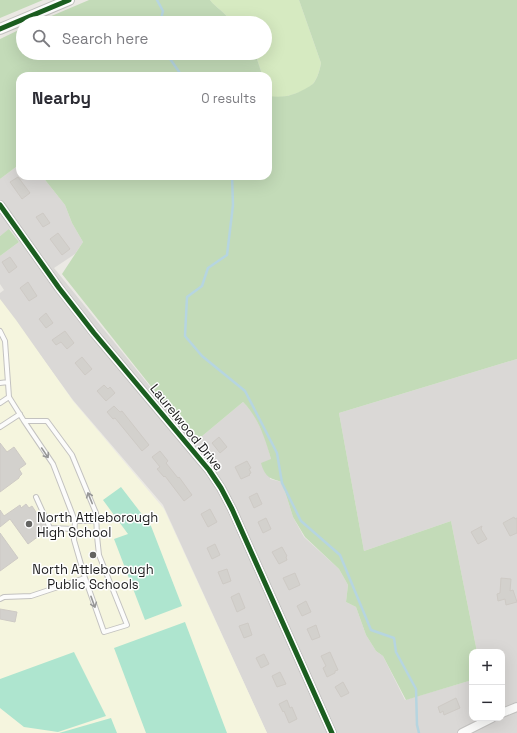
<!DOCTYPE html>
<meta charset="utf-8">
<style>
body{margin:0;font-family:"Space Grotesk",sans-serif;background:#f2f2f3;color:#2b2b33}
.controls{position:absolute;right:12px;bottom:12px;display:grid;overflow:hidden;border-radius:8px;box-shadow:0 4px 16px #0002}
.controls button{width:36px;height:36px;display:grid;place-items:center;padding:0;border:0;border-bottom:1px solid #e1e1e2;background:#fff;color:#2b2b33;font:20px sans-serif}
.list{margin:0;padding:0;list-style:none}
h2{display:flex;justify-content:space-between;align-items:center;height:52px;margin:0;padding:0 16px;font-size:17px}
h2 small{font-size:13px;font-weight:400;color:#7c7c81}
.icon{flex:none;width:22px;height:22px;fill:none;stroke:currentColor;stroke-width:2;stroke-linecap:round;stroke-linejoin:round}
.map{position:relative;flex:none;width:517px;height:733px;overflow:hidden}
.search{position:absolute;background:#fff;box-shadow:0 4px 16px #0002;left:16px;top:16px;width:256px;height:44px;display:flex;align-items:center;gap:10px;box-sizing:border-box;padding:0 14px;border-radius:22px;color:#7c7c81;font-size:15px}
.panel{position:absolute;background:#fff;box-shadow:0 4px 16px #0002;left:16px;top:72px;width:256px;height:108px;border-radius:12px}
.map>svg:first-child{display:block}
.residential{fill:#dad8d6}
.education{fill:#f5f5de}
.grass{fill:#d6eac1}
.forest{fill:#c3dbb8}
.pitch{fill:#aee5cf}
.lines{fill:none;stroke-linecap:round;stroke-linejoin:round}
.stream{stroke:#b6d5e0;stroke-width:2.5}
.building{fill:#d3d1cd;stroke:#cecac5}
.service-casing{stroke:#c3c2c0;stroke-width:6}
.minor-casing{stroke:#c3c2c0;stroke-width:10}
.tertiary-casing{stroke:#c3c2c0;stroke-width:12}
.service{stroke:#fcfcfb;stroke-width:4}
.minor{stroke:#fcfcfb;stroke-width:8}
.tertiary{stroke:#fcfcfb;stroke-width:10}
.cycleway-casing{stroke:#fff;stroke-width:8}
.cycleway{stroke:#1b5e20;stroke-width:5}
.oneway{stroke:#979797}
.poi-dot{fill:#646462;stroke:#fff;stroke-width:1.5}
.labels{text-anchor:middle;stroke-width:3;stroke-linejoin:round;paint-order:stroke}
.street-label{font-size:13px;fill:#1c1c1c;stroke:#fff}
.poi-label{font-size:13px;fill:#1c1c1c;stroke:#fff;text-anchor:start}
</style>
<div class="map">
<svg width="517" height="733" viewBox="0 0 517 733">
<rect width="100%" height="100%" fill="#ebe9e4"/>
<path class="residential" d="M 20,164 L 20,176 L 42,176 L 65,205 L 72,223 L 83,242 L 75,254 L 54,268 L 195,442 L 243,402 L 253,413 L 265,437 L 271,459 L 270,479 L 282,482 L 293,517 L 304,537 L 339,569 L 348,585 L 346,602 L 356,607 L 366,635 L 376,651 L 383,656 L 405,700 L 472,680 L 472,718 L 502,718 L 502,652 L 477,652 L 451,521 L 364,551 L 339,413 L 517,359 L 517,733 L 267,733 L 163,505 L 73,400 L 0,300 L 0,293 L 4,290 L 0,284 L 0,256 L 19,242 L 10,229 L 0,236 L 0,179 Z"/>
<path class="education" d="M 0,299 L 16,320 L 73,401 L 164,509 L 267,733 L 0,733 Z"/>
<path class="grass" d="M 210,0 L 299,0 L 321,63 C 320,69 318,76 315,81 C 310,90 291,96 281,97 C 277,98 272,97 268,96 L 268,76 L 260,76 L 262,74 L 255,53 L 265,53 L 265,23 L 246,23 L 244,17 L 237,23 L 231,23 C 227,13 216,8 210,0 Z"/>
<path class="forest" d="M 0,0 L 43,0 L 0,18 Z
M 89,0 L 210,0 C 216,8 227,13 231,23 L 35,23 Z
M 299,0 L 517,0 L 517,359 L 339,413 L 364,551 L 451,521 L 477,652 L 472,652 L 472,680 L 406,700 L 383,656 L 376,651 L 366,635 L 356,607 L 346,602 L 348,585 L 339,569 L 305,537 L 293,517 L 282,482 C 269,478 265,477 261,463 L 271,459 C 265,438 258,417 243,402 L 195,442 L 62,274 L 83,242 L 72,223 L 65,205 L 42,176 L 268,176 L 268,96 C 283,98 292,96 305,89 C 308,87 313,85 315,81 C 318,76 320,69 321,63 Z
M 23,28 L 23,53 L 255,53 L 262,74 L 260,76 L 20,76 L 20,164 L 0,179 L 0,39 Z
M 9,229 L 19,242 L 0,256 L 0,236 Z"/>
<path class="pitch" d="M 121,487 L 151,526 L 182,606 L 145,620 L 114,539 L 128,534 L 103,500 Z
M 185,622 L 227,733 L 146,733 L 114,648 Z
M 74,652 L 106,716 L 58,732 L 24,727 L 0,708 L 0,679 Z
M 111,718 L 117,733 L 59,733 Z"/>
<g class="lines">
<path class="stream" d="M 157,0 L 163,11 L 160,23
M 166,53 L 182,76
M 232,176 L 233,205 L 227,255 L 208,268 L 202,286 L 187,297 L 185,336 L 202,356 L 245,391 L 277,453 L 282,483 L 301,521 L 340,555 L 371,630 L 394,638 L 396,652 L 416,689 L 417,725 L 419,733"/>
</g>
<path class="building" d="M 18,177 L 30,193 L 22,199 L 10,182 Z
M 43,213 L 50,223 L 43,227 L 36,217 Z
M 58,233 L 70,249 L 62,255 L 50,239 Z
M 10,257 L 17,267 L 9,273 L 2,262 Z
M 28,282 L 37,296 L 29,301 L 20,288 Z
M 46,313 L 53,323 L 46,328 L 39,319 Z
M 65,331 L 74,343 L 67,349 L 61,342 L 56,345 L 52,340 Z
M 82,357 L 92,369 L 85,375 L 75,363 Z
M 104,385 L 108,389 L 110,387 L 115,393 L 106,401 L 97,391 Z
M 114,406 L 120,412 L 122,411 L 149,445 L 142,451 L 115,418 L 113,419 L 107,412 Z
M 219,437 L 227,447 L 220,453 L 212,443 Z
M 0,443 L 7,452 L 14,447 L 26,464 L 19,469 L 22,474 L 19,477 L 19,478 L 0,492 Z
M 160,451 L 168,461 L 166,463 L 178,478 L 179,477 L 192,495 L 184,501 L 165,476 L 164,477 L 157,469 L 160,467 L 152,457 Z
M 247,461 L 251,468 L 249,469 L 251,473 L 249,474 L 250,475 L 241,479 L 235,467 Z
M 257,493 L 262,504 L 254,508 L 249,497 Z
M 26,504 L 29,508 L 32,506 L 44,524 L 47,530 L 28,544 L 10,519 L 0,527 L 0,510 L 4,516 L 20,505 L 21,508 Z
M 210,509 L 217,522 L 208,527 L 201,514 Z
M 514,517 L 515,519 L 517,518 L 517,533 L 510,536 L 503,523 Z
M 266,518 L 271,529 L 263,533 L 258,522 Z
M 482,526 L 481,529 L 487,539 L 478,544 L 471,532 Z
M 0,533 L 18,558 L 0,571 Z
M 215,544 L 220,555 L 212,559 L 207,548 Z
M 282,547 L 287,556 L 286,557 L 287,560 L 279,564 L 272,552 Z
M 227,569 L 231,581 L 223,584 L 218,572 Z
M 295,573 L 300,585 L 289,590 L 283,578 Z
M 501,578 L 511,579 L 510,591 L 513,590 L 517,602 L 506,605 L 505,599 L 498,601 L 497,594 L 500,593 Z
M 239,593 L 245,608 L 237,612 L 231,597 Z
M 306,601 L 311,612 L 302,616 L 297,606 Z
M 0,609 L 17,612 L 15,622 L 0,619 Z
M 248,623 L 252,635 L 244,638 L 239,626 Z
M 316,625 L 320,637 L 312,640 L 307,629 Z
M 330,652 L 338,670 L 335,671 L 335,673 L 327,677 L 323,668 L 326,666 L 321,656 Z
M 264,654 L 269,664 L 261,668 L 256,658 Z
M 280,672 L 286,684 L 277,687 L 272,676 Z
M 343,682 L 349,693 L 341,697 L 335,687 Z
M 456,698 L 460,708 L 444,715 L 443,711 L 440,713 L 438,707 Z
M 287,700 L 290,708 L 292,707 L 297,719 L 289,723 L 284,711 L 283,712 L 279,704 Z"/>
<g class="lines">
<defs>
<path id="service" d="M 0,331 L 5,341 L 9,397 L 24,421 L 53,464 L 75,521 L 74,540 L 85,578 L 104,632 L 127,625 L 99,555 L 97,536 L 96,513 L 72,455 L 47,421 L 24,421
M 0,383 L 8,382
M 0,403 L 9,397
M 0,427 L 20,414
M 36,497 L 50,528 L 74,529
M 75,521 L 96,521
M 0,599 L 4,597 L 31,596 L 85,578"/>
<path id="minor" d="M 0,205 L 59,288 L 94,333 L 209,470 L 221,488 L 232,509 L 332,733
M 502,713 L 517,707
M 462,733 L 492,718"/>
<path id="tertiary" d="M 0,29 L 69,0"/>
</defs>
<use href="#service" class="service-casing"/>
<use href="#minor" class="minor-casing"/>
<use href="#tertiary" class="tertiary-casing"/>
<use href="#service" class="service"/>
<use href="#minor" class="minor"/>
<use href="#tertiary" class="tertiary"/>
<defs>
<path id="cycleway" d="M 0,29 L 69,0
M 0,205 L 59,288 L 94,333 L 209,470 L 221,488 L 232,509 L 332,733"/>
</defs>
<use href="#cycleway" class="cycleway-casing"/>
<use href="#cycleway" class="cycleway"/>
</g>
<defs><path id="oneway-shaft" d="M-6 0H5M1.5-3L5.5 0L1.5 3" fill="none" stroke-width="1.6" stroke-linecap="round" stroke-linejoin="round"/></defs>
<g class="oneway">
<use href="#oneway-shaft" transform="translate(45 453) rotate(56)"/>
<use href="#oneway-shaft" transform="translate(90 498) rotate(-112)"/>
<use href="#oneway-shaft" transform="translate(93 602) rotate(70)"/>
</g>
<g class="poi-dot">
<circle cx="29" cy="524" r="4"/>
<circle cx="93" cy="555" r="4"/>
</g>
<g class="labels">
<g class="street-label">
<text transform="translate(187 427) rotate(51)" y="5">Laurelwood Drive</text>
</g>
<g class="poi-label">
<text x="37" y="522">North Attleborough<tspan x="37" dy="15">High School</tspan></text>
<text x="93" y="574" text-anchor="middle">North Attleborough<tspan x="93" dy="15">Public Schools</tspan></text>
</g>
</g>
</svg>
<div class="controls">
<button>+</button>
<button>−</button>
</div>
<div class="search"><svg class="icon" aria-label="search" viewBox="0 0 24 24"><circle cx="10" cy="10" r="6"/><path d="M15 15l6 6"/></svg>Search here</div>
<section class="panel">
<h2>Nearby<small>0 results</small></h2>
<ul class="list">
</ul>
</section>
</div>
